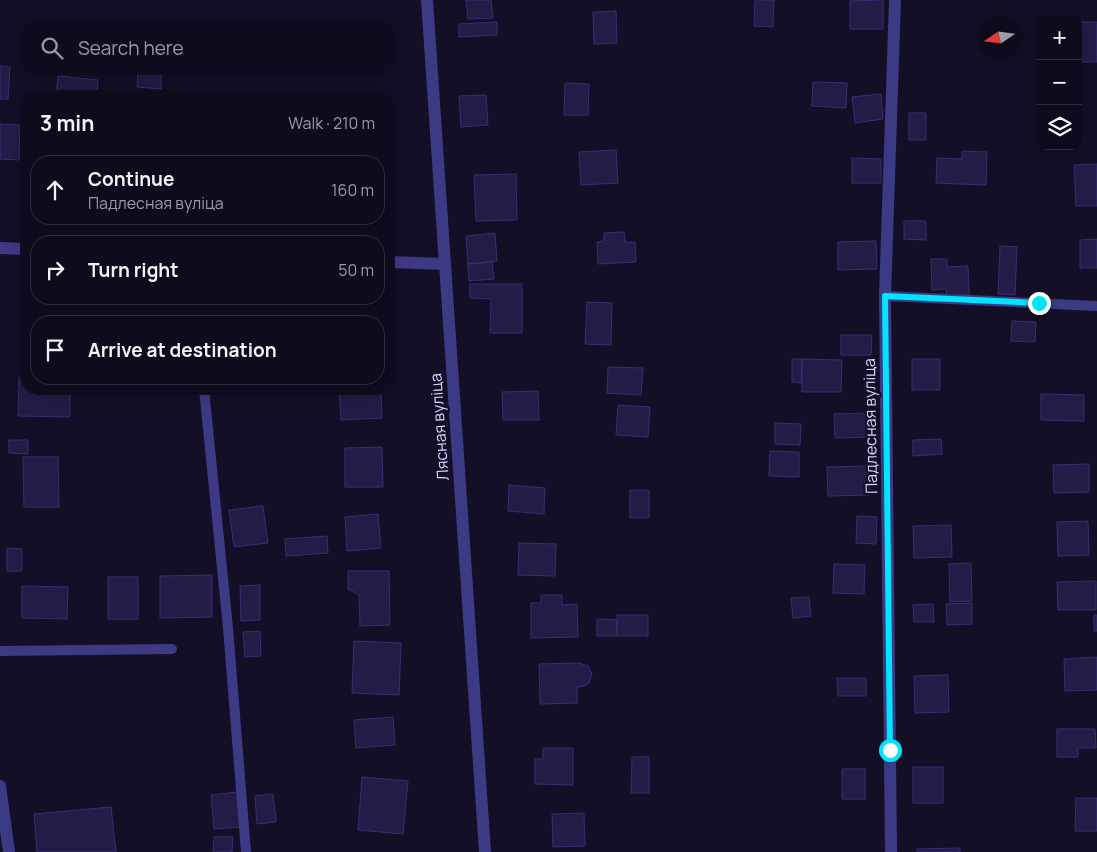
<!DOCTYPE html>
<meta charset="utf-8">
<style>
body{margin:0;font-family:Manrope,sans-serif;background:#1c1929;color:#f1f3f6}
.controls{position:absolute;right:15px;top:15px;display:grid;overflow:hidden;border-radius:10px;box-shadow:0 5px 20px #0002}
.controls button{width:45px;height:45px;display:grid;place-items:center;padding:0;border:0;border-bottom:1px solid #2e2b3b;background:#0e0b1c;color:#f1f3f6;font:25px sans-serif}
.compass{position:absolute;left:977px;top:15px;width:45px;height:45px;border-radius:50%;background:#0e0b1c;box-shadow:0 5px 20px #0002;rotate:257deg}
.stop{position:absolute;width:15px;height:15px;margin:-11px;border:4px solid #00e5ff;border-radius:50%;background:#fff}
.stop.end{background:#00e5ff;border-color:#fff;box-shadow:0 1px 5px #0008}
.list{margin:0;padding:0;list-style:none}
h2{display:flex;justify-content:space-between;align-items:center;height:65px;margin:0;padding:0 20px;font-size:21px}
h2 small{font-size:16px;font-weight:400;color:#9b9ba3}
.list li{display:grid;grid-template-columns:32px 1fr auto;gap:15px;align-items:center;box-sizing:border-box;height:70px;margin:0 10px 10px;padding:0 10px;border:1px solid #2e2b3b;border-radius:20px}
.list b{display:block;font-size:19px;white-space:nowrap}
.list p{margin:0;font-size:16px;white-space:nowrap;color:#9b9ba3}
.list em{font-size:16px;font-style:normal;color:#9b9ba3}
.icon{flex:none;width:28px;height:28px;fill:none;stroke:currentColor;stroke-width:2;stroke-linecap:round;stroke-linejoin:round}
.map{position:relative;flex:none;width:1097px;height:852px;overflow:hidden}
.search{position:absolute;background:#0e0b1c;box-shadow:0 5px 20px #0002;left:20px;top:20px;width:375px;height:55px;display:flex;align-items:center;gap:12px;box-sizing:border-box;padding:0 18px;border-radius:20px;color:#9b9ba3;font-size:19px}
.panel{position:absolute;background:#0e0b1c;box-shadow:0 5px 20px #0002;left:20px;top:90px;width:375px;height:305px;border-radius:20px}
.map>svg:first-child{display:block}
.building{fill:#241b47;stroke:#3b2d73}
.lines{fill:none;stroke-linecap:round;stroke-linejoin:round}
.lane{stroke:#3d3a85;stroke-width:10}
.street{stroke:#3d3a85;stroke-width:12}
.route{stroke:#00e5ff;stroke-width:6}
.labels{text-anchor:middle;stroke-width:5;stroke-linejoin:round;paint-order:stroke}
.street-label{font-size:16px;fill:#d9d4ff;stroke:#130f26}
</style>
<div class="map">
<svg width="1097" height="852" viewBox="0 0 1097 852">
<rect width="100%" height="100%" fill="#130f26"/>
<path class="building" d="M 466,0 L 491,0 L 493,18 L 468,19 Z
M 755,0 L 774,0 L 773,27 L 754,26 Z
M 883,0 L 883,29 L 850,29 L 850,1 Z
M 616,11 L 617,43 L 594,44 L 593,12 Z
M 497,22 L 497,35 L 459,37 L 459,24 Z
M 1078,22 L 1097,22 L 1097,62 L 1078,62 Z
M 0,66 L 10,67 L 8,99 L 0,99 Z
M 321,69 L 352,69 L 352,72 L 321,71 Z
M 138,70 L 161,71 L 161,89 L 137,87 Z
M 58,76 L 98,80 L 97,96 L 56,96 Z
M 813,82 L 847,83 L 846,108 L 812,106 Z
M 565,83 L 589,84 L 588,115 L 564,115 Z
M 881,94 L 883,119 L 855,123 L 852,97 Z
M 486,95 L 488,125 L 461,127 L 459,96 Z
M 909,113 L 926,113 L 926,140 L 909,140 Z
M 0,124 L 20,125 L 19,160 L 0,159 Z
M 616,150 L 618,183 L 581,185 L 579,152 Z
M 962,151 L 987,152 L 986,185 L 936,183 L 937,158 L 962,159 Z
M 852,158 L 881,159 L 881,183 L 852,183 Z
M 1097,164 L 1097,206 L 1076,206 L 1074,165 Z
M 516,174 L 517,220 L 476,221 L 474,175 Z
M 904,221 L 926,221 L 926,240 L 904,239 Z
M 624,232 L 625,242 L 635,242 L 636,262 L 598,264 L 597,242 L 604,241 L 604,233 Z
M 495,233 L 497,261 L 468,264 L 466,236 Z
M 1097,239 L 1097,268 L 1080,268 L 1080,240 Z
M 876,241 L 877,269 L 838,270 L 838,242 Z
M 1000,246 L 1017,247 L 1015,295 L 998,294 Z
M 931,259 L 947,259 L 947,267 L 968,266 L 969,295 L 946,296 L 946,289 L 932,290 Z
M 492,262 L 494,279 L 469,281 L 468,264 Z
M 470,284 L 522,284 L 522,333 L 490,333 L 491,299 L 470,298 Z
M 587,302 L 612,303 L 611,345 L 585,344 Z
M 1012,321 L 1036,322 L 1035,342 L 1011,341 Z
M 841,335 L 872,335 L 871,355 L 841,355 Z
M 792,359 L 802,359 L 801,383 L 792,382 Z
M 802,359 L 842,360 L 841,392 L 802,392 Z
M 912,359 L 940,359 L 940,390 L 912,390 Z
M 608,367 L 643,368 L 641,395 L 607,393 Z
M 19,378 L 26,378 L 26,389 L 59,389 L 59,394 L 70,394 L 70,417 L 18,416 Z
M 339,389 L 381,389 L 382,418 L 341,420 Z
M 538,391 L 539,420 L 503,420 L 502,392 Z
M 1041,394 L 1084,395 L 1084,421 L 1041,420 Z
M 618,405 L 650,407 L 648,437 L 616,435 Z
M 872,413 L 872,437 L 835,438 L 834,414 Z
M 775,423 L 801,424 L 800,445 L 775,444 Z
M 941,439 L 942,454 L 913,456 L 913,440 Z
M 9,440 L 28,440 L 28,454 L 9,453 Z
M 382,447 L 383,487 L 345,487 L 345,448 Z
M 770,451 L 799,452 L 799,477 L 769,476 Z
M 23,457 L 58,457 L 59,507 L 24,507 Z
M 1089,464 L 1089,492 L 1054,493 L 1053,465 Z
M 869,466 L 870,495 L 828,496 L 827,467 Z
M 509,485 L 545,488 L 544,514 L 508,511 Z
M 630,490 L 649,490 L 649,518 L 630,518 Z
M 263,506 L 268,543 L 234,547 L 229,510 Z
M 378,514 L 381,548 L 347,551 L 345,517 Z
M 857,516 L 877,517 L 876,544 L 856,543 Z
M 1088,521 L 1089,555 L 1058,556 L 1057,522 Z
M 951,525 L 952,557 L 914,558 L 913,526 Z
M 327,536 L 328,553 L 286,556 L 285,539 Z
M 519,543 L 556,544 L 555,576 L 518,575 Z
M 7,548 L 22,549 L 22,571 L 7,571 Z
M 971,563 L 972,601 L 950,602 L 949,564 Z
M 834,564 L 865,565 L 864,594 L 833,593 Z
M 348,571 L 389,571 L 390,625 L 360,626 L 359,595 L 348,589 Z
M 212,575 L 212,617 L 160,618 L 160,576 Z
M 108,577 L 138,577 L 138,619 L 108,619 Z
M 1096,581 L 1096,610 L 1058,610 L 1057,582 Z
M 260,585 L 260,620 L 241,621 L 240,586 Z
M 22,586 L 68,587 L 67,619 L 22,618 Z
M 541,595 L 562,595 L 562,605 L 577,604 L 578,637 L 531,638 L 531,603 L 541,603 Z
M 809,597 L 811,616 L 793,618 L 791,598 Z
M 972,603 L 972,624 L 947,625 L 946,604 Z
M 933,604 L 934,622 L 914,622 L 913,605 Z
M 617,615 L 648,615 L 648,636 L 617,636 Z
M 1094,615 L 1097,615 L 1097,631 L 1094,631 Z
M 597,619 L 617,620 L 617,636 L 597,636 Z
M 260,631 L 261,656 L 245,657 L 243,632 Z
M 354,641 L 401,643 L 399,695 L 352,693 Z
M 1097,657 L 1097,690 L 1065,691 L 1064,659 Z
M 579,663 L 588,666 L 592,674 L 589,683 L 585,686 L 577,687 L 577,703 L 540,704 L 539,664 Z
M 948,675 L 949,712 L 915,713 L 914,676 Z
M 837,678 L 866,678 L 866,696 L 838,696 Z
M 393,717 L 395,745 L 356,748 L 354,720 Z
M 1057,729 L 1095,729 L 1096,748 L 1078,748 L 1078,757 L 1057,757 Z
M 543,748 L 573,748 L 573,785 L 535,784 L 535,759 L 543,759 Z
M 632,757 L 649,757 L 649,793 L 631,793 Z
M 913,767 L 943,767 L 943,803 L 913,803 Z
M 842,769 L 865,769 L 865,799 L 842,799 Z
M 362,777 L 408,781 L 403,834 L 358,830 Z
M 237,792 L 240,827 L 214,829 L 211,795 Z
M 273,794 L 276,822 L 257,824 L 255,796 Z
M 1076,798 L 1097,798 L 1097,831 L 1075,831 Z
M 111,807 L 116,852 L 37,852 L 34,814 Z
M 584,813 L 585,846 L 553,847 L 552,814 Z
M 214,837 L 233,837 L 232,852 L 213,852 Z
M 960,848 L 960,852 L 917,852 L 917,849 Z"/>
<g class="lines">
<path class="lane" d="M 885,296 L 1097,306
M 204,389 L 228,628 L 246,852
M 0,651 L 172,649"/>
<path class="street" d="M 427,0 L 485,852
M 0,248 L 26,249
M 389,262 L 444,264
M 0,786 L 9,852
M 891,852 L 885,296 L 895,0"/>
</g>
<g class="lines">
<path class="route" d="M 890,750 L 885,296 L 1039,303"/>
</g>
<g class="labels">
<g class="street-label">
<text transform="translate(870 426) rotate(-91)" y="6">Падлесная вуліца</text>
<text transform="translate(439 427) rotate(-94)" y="6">Лясная вуліца</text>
</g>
</g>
</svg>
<div class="controls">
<button>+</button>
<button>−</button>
<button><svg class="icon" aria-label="layers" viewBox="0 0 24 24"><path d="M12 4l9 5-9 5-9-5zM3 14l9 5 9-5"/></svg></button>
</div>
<svg class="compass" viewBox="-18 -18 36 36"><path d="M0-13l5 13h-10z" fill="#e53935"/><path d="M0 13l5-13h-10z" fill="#9b9ba3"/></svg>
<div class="stop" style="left:890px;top:750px"></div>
<div class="stop end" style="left:1039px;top:303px"></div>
<div class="search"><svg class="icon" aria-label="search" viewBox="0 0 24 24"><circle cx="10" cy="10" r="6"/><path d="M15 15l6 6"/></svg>Search here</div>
<section class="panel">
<h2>3 min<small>Walk · 210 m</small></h2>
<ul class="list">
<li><svg class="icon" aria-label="ahead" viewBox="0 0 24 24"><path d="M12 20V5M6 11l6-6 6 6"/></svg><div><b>Continue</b><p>Падлесная вуліца</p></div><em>160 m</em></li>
<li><svg class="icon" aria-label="right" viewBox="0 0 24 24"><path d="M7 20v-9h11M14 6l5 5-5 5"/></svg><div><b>Turn right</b></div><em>50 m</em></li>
<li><svg class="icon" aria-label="arrive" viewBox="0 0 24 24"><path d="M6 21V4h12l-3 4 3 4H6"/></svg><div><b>Arrive at destination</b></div></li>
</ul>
</section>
</div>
